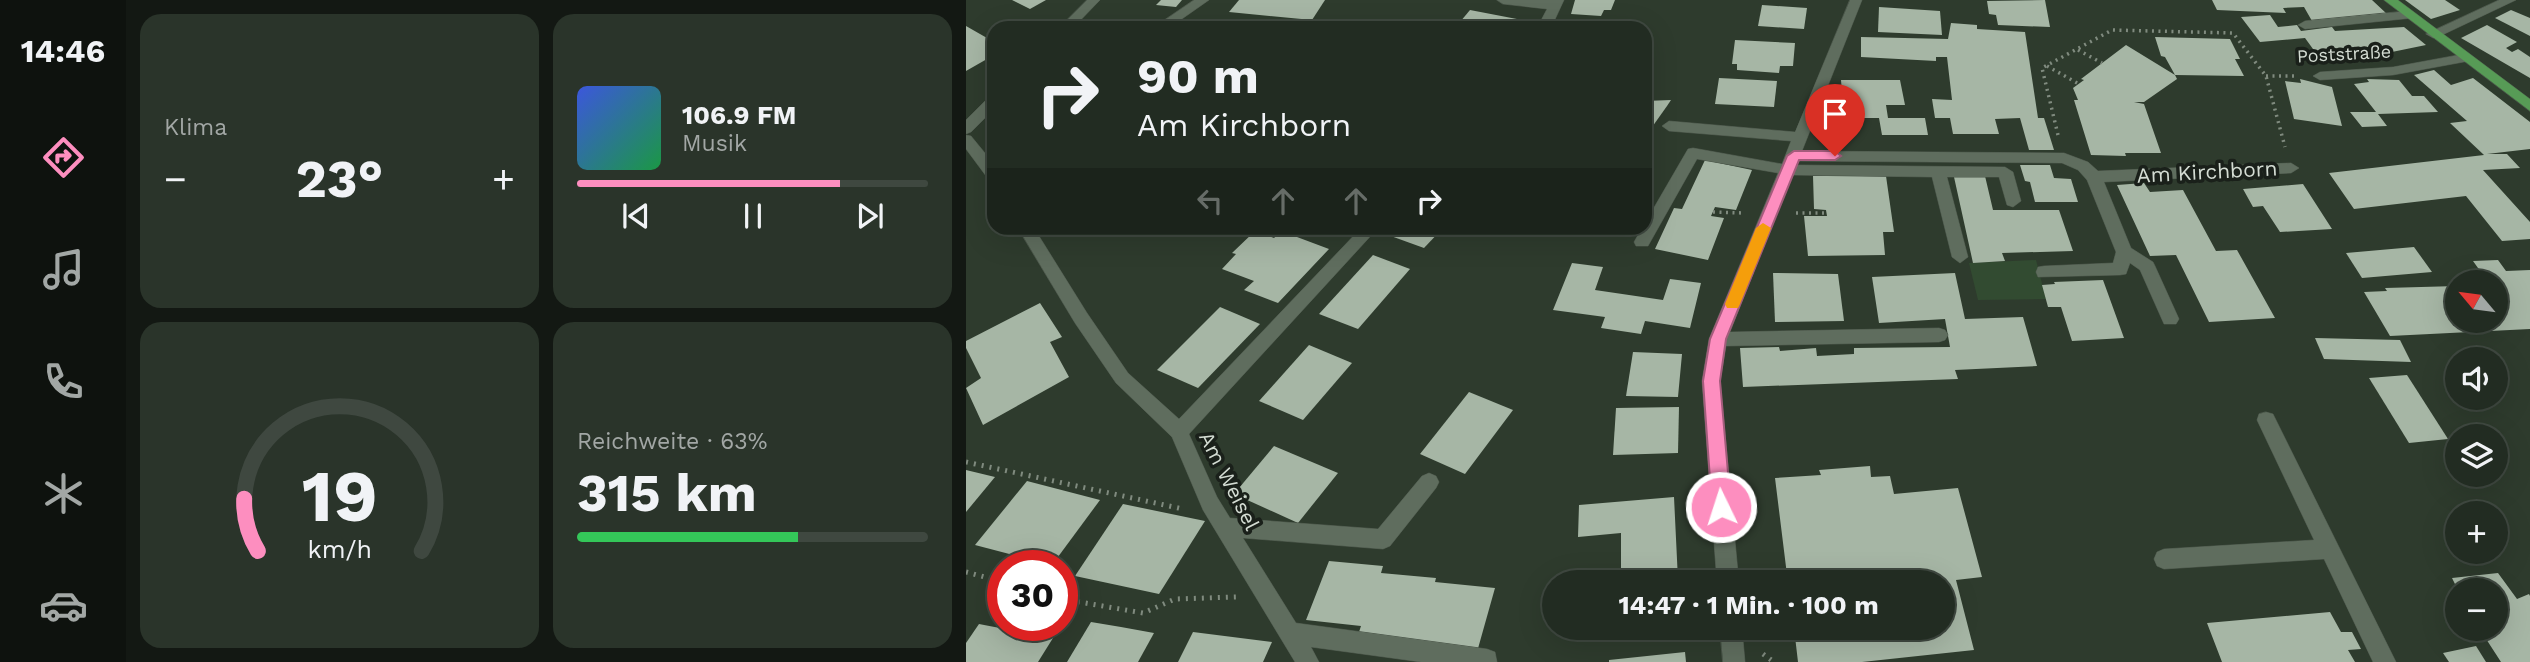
<!DOCTYPE html>
<html lang="de">
<meta charset="utf-8">
<style>
:root{--surface:#222c22;--page:#2a342a;--text:#f1f3f6;--muted:#a2a7a5;--line:#3f4840;--accent:#fd8ebf}
body{margin:0;font-family:"Work Sans",sans-serif;background:var(--page);color:var(--text);height:100vh;display:flex;flex-direction:column;font-size:26px;white-space:nowrap}
*{box-sizing:border-box;margin:0}
p{font-size:23px;color:var(--muted)}
.icon{flex:none;width:38px;height:38px;fill:none;stroke:currentColor;stroke-width:2;stroke-linecap:round;stroke-linejoin:round}
.map{position:relative;flex:1;overflow:hidden}
.side{display:flex;flex-direction:column;gap:14px;padding:14px;background:#131813;width:840px}
.side>*{flex:none}
.guide{position:absolute;left:21px;top:21px;width:665px;height:214px;border-radius:21px;box-shadow:0 7px 28px #0002,0 0 0 2px var(--line);background:#222c22;color:var(--text);overflow:hidden}
.needle{width:46px;rotate:299deg}
.buttons{position:absolute;left:1479px;top:270px;display:grid;gap:14px}
.buttons a{display:grid;place-items:center;width:63px;height:63px;border-radius:50%;background:var(--surface);box-shadow:0 7px 28px #0002,0 0 0 2px var(--line);font-size:35px}
.speed{position:absolute;left:21px;top:550px;display:flex;gap:14px;font-size:35px;font-weight:700;text-align:center}
.speed>*{display:grid;place-content:center;width:91px;height:91px;border-radius:50%;background:var(--surface);box-shadow:0 7px 28px #0002,0 0 0 2px var(--line);line-height:1}
.speed .limit{border:10px solid #d22;background:#fff;color:#111}
.pin{position:absolute;display:grid;place-items:center;width:60px;height:60px;color:#fff;margin:-72px -30px;border-radius:50% 50% 50% 0;rotate:-45deg;box-shadow:0 0 7px #0007}
.pin .icon{rotate:45deg}
.me{position:absolute;width:77px;margin:-38px;rotate:356deg;stroke-linejoin:round;filter:drop-shadow(0 0 5px #0008)}
.turn{display:flex;align-items:center;gap:24px;height:147px;padding:0 35px;font-size:32px}
.turn .icon{width:91px;height:91px;stroke-width:2.5}
.turn b{display:block;font-size:49px;line-height:60px}
.lanes{display:flex;align-items:center;height:66px;padding:0 35px;background:#0003;justify-content:center;gap:35px;direction:ltr}
.lanes .off{opacity:.35}
.big{font-size:52px;font-weight:700;line-height:1.1}
.side .card{flex:1;display:flex;flex-direction:column;justify-content:center;gap:10px;min-width:0;padding:0 24px;border-radius:21px;background:var(--page)}
.side .dial{align-items:center;gap:0}
.dial svg{height:182px;overflow:visible;fill:none;stroke:var(--line);stroke-width:7;stroke-linecap:round;text-anchor:middle}
.dial text{fill:var(--text);stroke:none}
.song{display:flex;align-items:center;gap:21px}
.cover{width:84px;height:84px;border-radius:10px;background:linear-gradient(135deg,hsl(230 70% 55%),hsl(140 70% 35%))}
.played{height:7px;border-radius:4px;background:linear-gradient(90deg,var(--accent) 75%,var(--line) 75%)}
.keys{display:flex;justify-content:space-around;direction:ltr}
.heat{display:flex;justify-content:space-between;align-items:center;font-size:38px;direction:ltr}
.charge{height:10px;border-radius:5px;background:linear-gradient(90deg,#34c759 63%,var(--line) 0)}
.side .tiles{flex:1;display:grid;gap:14px;grid-template-columns:repeat(2,1fr)}
.trip{position:absolute;left:576px;top:570px;width:413px;height:70px;border-radius:35px;background:var(--surface);box-shadow:0 7px 28px #0002,0 0 0 2px var(--line);font-weight:700;line-height:70px;text-align:center}
main{display:flex;flex:1;min-height:0}
.dock{display:flex;flex-direction:column;width:126px;justify-content:space-around;align-items:center;background:#0e120e;color:var(--muted)}
.dock .icon{width:49px;height:49px}
.dock .active{color:var(--accent)}
.dock b{font-size:32px;color:var(--text)}
.map>svg:first-child{display:block}
.green{fill:#324b31}
.building{fill:#a6b6a5}
.lines{fill:none;stroke-linecap:round;stroke-linejoin:round}
.minor-casing{stroke:#4b564a;stroke-width:1}
.major-casing{stroke:#4b564a;stroke-width:1}
.path-far1{stroke:#808b7f;stroke-width:3.5;stroke-dasharray:2 4.5;stroke-linecap:butt}
.path{stroke:#808b7f;stroke-width:5;stroke-dasharray:2 6;stroke-linecap:butt}
.minor{fill:#5f6d5e;fill-rule:evenodd}
.major{fill:#579b56;fill-rule:evenodd}
.route{fill:#fd8ebf;stroke:#a45c7c;stroke-width:2}
.slow{fill:#f59e0b}
.labels{text-anchor:middle;stroke-width:7;stroke-linejoin:round;paint-order:stroke}
.far-street-label{font-size:18px;fill:#d4dcd3;stroke:#1a201a}
.street-label{font-size:21px;fill:#d4dcd3;stroke:#1a201a}
</style>
<main>
<nav class="dock">
<b>14:46</b>
<svg class="icon active" aria-label="directions" viewBox="0 0 24 24"><path d="M12 3l9 9-9 9-9-9zM9 14v-3h6M13 9l2 2-2 2"/></svg>
<svg class="icon" aria-label="music" viewBox="0 0 24 24"><path d="M9 18V5l10-2v13"/><circle cx="6" cy="18" r="3"/><circle cx="16" cy="16" r="3"/></svg>
<svg class="icon" aria-label="phone" viewBox="0 0 24 24"><path d="M5 4h4l2 5-3 2q2 4 5 5l2-3 5 2v4C11 20 4 13 5 4z"/></svg>
<svg class="icon" aria-label="climate" viewBox="0 0 24 24"><path d="M12 3v18M4 7l16 10M4 17L20 7"/></svg>
<svg class="icon" aria-label="car" viewBox="0 0 24 24"><path d="M5 17H2v-5l4-1 3-4h7l3 4 3 1v5h-3M9 17h6M6 11h13"/><circle cx="7" cy="17" r="2"/><circle cx="17" cy="17" r="2"/></svg>
</nav>
<section class="side">
<div class="tiles">
<div class="card"><p>Klima</p>
<div class="heat"><a>−</a><b class="big">23°</b><a>+</a></div>
</div>
<div class="card">
<div class="song"><i class="cover"></i><div><b>106.9 FM</b><p>Musik</p></div></div>
<div class="played"></div>
<div class="keys"><svg class="icon" aria-label="previous" viewBox="0 0 24 24"><path d="M18 5L8 12l10 7zM5 5v14"/></svg><svg class="icon" aria-label="pause" viewBox="0 0 24 24"><path d="M8 5v14M16 5v14"/></svg><svg class="icon" aria-label="next" viewBox="0 0 24 24"><path d="M6 5l10 7-10 7zM19 5v14"/></svg></div>
</div>
<div class="card dial"><svg viewBox="0 0 100 80">
<path d="M14 69A42 42 0 1 1 86 69"/>
<path d="M14 69A42 42 0 0 1 8 46" stroke="#fd8ebf"/>
<text x="50" y="56" font-size="32" font-weight="700">19</text>
<text x="50" y="72" font-size="11">km/h</text>
</svg></div>
<div class="card"><p>Reichweite · 63%</p><b class="big">315 km</b><div class="charge"></div></div>
</div>
</section>
<div class="map">
<svg width="1564" height="662" viewBox="0 0 1564 662">
<rect width="100%" height="100%" fill="#2e3b2d"/>
<polygon class="green" points="1070,260 1080,299 1012,300 1003,263"/>
<g class="building">
<polygon points="46,0 80,0 64,9"/>
<polygon points="195,0 216,0 210,7 190,5"/>
<polygon points="273,0 359,0 346,20 263,12"/>
<polygon points="609,0 649,0 645,10 638,10 635,16 605,14"/>
<polygon points="1079,0 1084,27 1032,25 1030,15 1023,14 1021,1"/>
<polygon points="1246,0 1406,0 1421,14 1346,21 1338,7 1317,8 1320,13 1251,10"/>
<polygon points="1439,0 1479,0 1494,10 1465,19"/>
<polygon points="796,5 841,8 838,29 792,26"/>
<polygon points="913,7 974,11 976,35 912,32"/>
<polygon points="504,10 566,22 562,28 489,28"/>
<polygon points="1545,10 1564,18 1564,36 1529,18"/>
<polygon points="1304,15 1312,27 1331,25 1335,31 1366,27 1369,31 1438,27 1460,45 1421,53 1355,60 1339,38 1294,42 1275,17"/>
<polygon points="602,23 641,24 640,28 598,28"/>
<polygon points="985,23 1011,25 1011,29 1059,32 1072,118 1078,118 1088,150 1063,150 1054,118 1029,119 1033,134 987,134 984,118 969,118 966,99 986,100 981,57 970,57 970,61 895,57 895,37 982,39"/>
<polygon points="1521,25 1551,42 1540,48 1546,52 1552,49 1564,57 1564,78 1495,38"/>
<polygon points="0,26 28,42 28,55 0,71"/>
<polygon points="1189,37 1264,39 1274,59 1269,59 1278,76 1209,75 1211,79 1178,102 1168,102 1178,104 1195,153 1159,153 1160,156 1125,155 1108,100 1112,100 1107,88 1118,80 1115,79 1160,45 1209,75 1199,57 1195,56"/>
<polygon points="769,40 829,43 827,66 814,66 813,73 771,70 771,64 766,64"/>
<polygon points="1468,70 1485,85 1507,78 1564,122 1564,149 1521,154 1541,154 1554,168 1517,170 1564,222 1564,239 1536,241 1500,196 1388,209 1363,173 1518,155 1484,123 1501,121 1448,75"/>
<polygon points="753,78 811,81 808,107 749,104"/>
<polygon points="1334,79 1366,87 1376,126 1328,119 1319,81 1335,83"/>
<polygon points="1401,79 1433,80 1446,96 1458,96 1472,112 1412,114 1421,126 1396,127 1384,112 1410,112 1388,84 1403,82"/>
<polygon points="875,80 934,80 939,105 920,105 922,118 959,118 962,135 916,135 913,118 888,118 890,126 866,126 866,118 878,118"/>
<polygon points="705,100 701,106 679,137 679,101"/>
<polygon points="739,160 786,170 770,210 749,207 745,216 758,218 742,260 689,249 708,208 716,209"/>
<polygon points="1054,165 1084,165 1088,178 1105,179 1112,202 1069,202 1064,182 1059,181"/>
<polygon points="847,176 920,176 928,232 917,232 919,255 842,256 838,216 861,216 860,210 848,209"/>
<polygon points="1019,176 1027,210 1093,210 1107,251 1036,253 1039,261 1007,263 988,177"/>
<polygon points="1178,183 1184,192 1217,190 1250,251 1271,250 1309,318 1243,322 1210,255 1184,256 1151,185"/>
<polygon points="1337,184 1366,229 1314,232 1297,206 1287,207 1277,189"/>
<polygon points="159,228 195,228 189,234"/>
<polygon points="430,228 477,228 458,248 422,235"/>
<polygon points="289,231 308,238 315,231 363,249 312,303 278,290 288,281 256,269 270,254 266,253"/>
<polygon points="1448,247 1466,272 1396,278 1380,253"/>
<polygon points="407,255 444,269 392,329 353,314"/>
<polygon points="1532,260 1540,271 1564,270 1564,329 1424,336 1398,292 1421,291 1419,288 1491,286 1491,320 1530,320 1530,282 1522,282 1507,261"/>
<polygon points="606,263 637,267 629,290 697,300 704,279 735,283 724,328 679,321 675,334 635,328 639,317 587,310"/>
<polygon points="807,273 872,274 878,321 809,322"/>
<polygon points="989,273 999,319 1057,317 1071,366 989,370 992,379 777,387 774,348 813,347 814,351 850,348 851,356 888,354 888,348 984,347 979,319 913,323 906,277"/>
<polygon points="1137,280 1158,338 1106,341 1095,307 1082,307 1076,285 1089,284 1088,282"/>
<polygon points="74,303 96,337 84,342 103,377 17,425 0,388 15,378 0,348 0,341"/>
<polygon points="254,307 294,324 232,388 191,370"/>
<polygon points="1349,338 1434,340 1445,362 1358,359"/>
<polygon points="343,345 386,363 337,420 293,401"/>
<polygon points="667,352 716,354 712,397 660,396"/>
<polygon points="1441,375 1482,439 1443,443 1403,378"/>
<polygon points="503,392 547,410 499,474 454,454"/>
<polygon points="713,407 712,453 647,455 650,408"/>
<polygon points="308,446 372,473 332,523 268,494"/>
<polygon points="904,466 905,477 924,476 928,494 992,488 1016,577 990,580 1008,650 896,662 832,662 828,628 976,628 976,583 822,583 809,478 855,475 853,470"/>
<polygon points="0,470 29,477 0,512"/>
<polygon points="61,481 134,500 86,565 9,545"/>
<polygon points="708,497 712,580 655,583 655,533 612,537 613,505"/>
<polygon points="157,504 239,521 193,594 109,576"/>
<polygon points="363,561 417,566 415,573 470,578 469,582 529,588 511,652 392,635 395,626 340,620"/>
<polygon points="1532,573 1551,599 1563,594 1564,596 1564,662 1535,662 1513,628 1530,628 1530,590 1492,590 1486,578"/>
<polygon points="1364,612 1375,632 1386,632 1395,649 1382,650 1389,662 1256,662 1241,623"/>
<polygon points="125,622 155,627 188,633 172,662 101,662"/>
<polygon points="13,624 87,638 72,662 0,662 0,643"/>
<polygon points="227,632 306,642 297,662 212,662"/>
<polygon points="1510,646 1520,662 1483,662 1477,653"/>
<polygon points="719,652 720,662 643,662 643,660"/>
</g>
<g class="lines">
<defs>
<g id="minor">
<polygon points="121,0 134,0 107,28 93,28"/>
<polygon points="228,0 243,0 203,28 187,28"/>
<polygon points="531,0 598,0 585,28 571,28 581,9 537,4"/>
<polygon points="884,0 896,0 836,151 1098,153 1122,162 1132,171 1325,163 1333,168 1325,173 1138,182 1165,248 1187,262 1189,266 1213,319 1210,324 1198,324 1174,270 1164,263 1160,274 1154,275 1072,277 1070,272 1072,267 1078,266 1147,263 1150,252 1121,180 1112,170 1096,163 832,161 830,165 1039,167 1047,172 1055,201 1047,207 1041,205 1033,177 981,177 1002,257 994,263 986,257 966,177 826,175 764,332 973,328 979,330 982,335 979,340 973,342 760,346 754,381 773,583 751,583 736,381 743,339 812,173 731,159 682,246 670,246 668,242 676,228 679,228 679,223 722,149 727,148 816,164 825,141 703,131 696,126 703,121 829,132"/>
<polygon points="1533,0 1550,0 1472,37 1467,38 1460,34"/>
<polygon points="1442,11 1448,15 1447,18 1339,29 1332,25 1339,21"/>
<polygon points="1498,54 1503,55 1503,61 1427,75 1354,80 1347,76 1354,72 1427,67"/>
<polygon points="28,95 28,109 5,132 0,134 0,120 23,97"/>
<polygon points="0,135 5,136 28,164 28,181 23,180 0,149"/>
<polygon points="52,228 68,228 121,313 162,373 213,419 395,228 412,228 223,434 251,497 264,518 412,529 456,476 463,473 470,476 473,482 470,488 424,546 417,549 277,538 330,623 521,649 529,652 531,662 455,662 345,647 353,662 329,662 237,510 206,437 150,383 109,323"/>
<polygon points="1300,412 1307,414 1430,662 1407,662 1358,559 1198,569 1191,566 1188,559 1191,552 1198,549 1348,540 1291,420 1293,414"/>
<polygon points="754,628 776,628 779,662 757,662"/>
</g>
<polygon id="major" points="1418,0 1432,0 1564,99 1564,111"/>
</defs>
<use href="#minor" class="minor-casing"/>
<use href="#major" class="major-casing"/>
<g class="path-far1">
<polyline points="1112,50 1136,63"/>
<polyline points="1081,66 1113,84"/>
<polyline points="1300,76 1331,76"/>
<polyline points="1092,135 1076,68 1146,30 1267,33 1300,76 1319,147"/>
<polyline points="747,212 777,213"/>
<polyline points="830,213 860,213"/>
</g>
<g class="path">
<polyline points="0,462 217,509"/>
<polyline points="0,572 37,582"/>
<polyline points="96,599 177,613 209,599 271,597"/>
<polyline points="797,654 808,662"/>
</g>
<use href="#minor" class="minor"/>
<use href="#major" class="major"/>
</g>
<polygon class="route" points="828,151 869,151 875,156 869,160 833,160 760,339 754,381 765,507 762,513 755,515 749,513 746,507 737,381 744,339 821,156"/>
<polygon class="slow" points="797,223 805,228 774,304 772,308 761,308 759,304 790,228"/>
<g class="labels">
<g class="far-street-label">
<text transform="translate(1378 54) rotate(-3)" y="6">Poststraße</text>
</g>
<g class="street-label">
<text transform="translate(1241 172) rotate(-3)" y="7">Am Kirchborn</text>
<text transform="translate(263 481) rotate(63)" y="7">Am Weisel</text>
</g>
</g>
</svg>
<div class="buttons">
<a><svg class="needle" viewBox="-14 -14 28 28"><path d="M0-13l5 13h-10z" fill="#e53935"/><path d="M0 13l5-13h-10z" fill="#a2a7a5"/></svg></a>
<a><svg class="icon" aria-label="sound" viewBox="0 0 24 24"><path d="M4 9h4l5-4v14l-5-4H4zM17 9q2 3 0 6"/></svg></a>
<a><svg class="icon" aria-label="layers" viewBox="0 0 24 24"><path d="M12 4l9 5-9 5-9-5zM3 14l9 5 9-5"/></svg></a>
<a>+</a>
<a>−</a>
</div>
<div class="speed"><div class="limit">30</div></div>
<div class="pin" style="left:869px;top:156px;background:#d93025"><svg class="icon" aria-label="arrive" viewBox="0 0 24 24"><path d="M6 21V4h12l-3 4 3 4H6"/></svg></div>
<svg class="me" style="left:755px;top:507px" viewBox="-20 -20 40 40"><circle r="17" fill="#fd8ebf" stroke="#fff" stroke-width="3"/><path d="M0-11L8 9 0 5-8 9z" fill="#fff"/></svg>
<div class="trip">14:47 · 1 Min. · 100 m</div>
<div class="guide">
<div class="turn"><svg class="icon" aria-label="right" viewBox="0 0 24 24"><path d="M7 20v-9h11M14 6l5 5-5 5"/></svg><div><b>90 m</b>Am Kirchborn</div></div>
<div class="lanes"><svg class="icon off" aria-label="left" viewBox="0 0 24 24"><path d="M17 20v-9H6M10 6l-5 5 5 5"/></svg><svg class="icon off" aria-label="ahead" viewBox="0 0 24 24"><path d="M12 20V5M6 11l6-6 6 6"/></svg><svg class="icon off" aria-label="ahead" viewBox="0 0 24 24"><path d="M12 20V5M6 11l6-6 6 6"/></svg><svg class="icon" aria-label="right" viewBox="0 0 24 24"><path d="M7 20v-9h11M14 6l5 5-5 5"/></svg></div>
</div>
</div>
</main>
